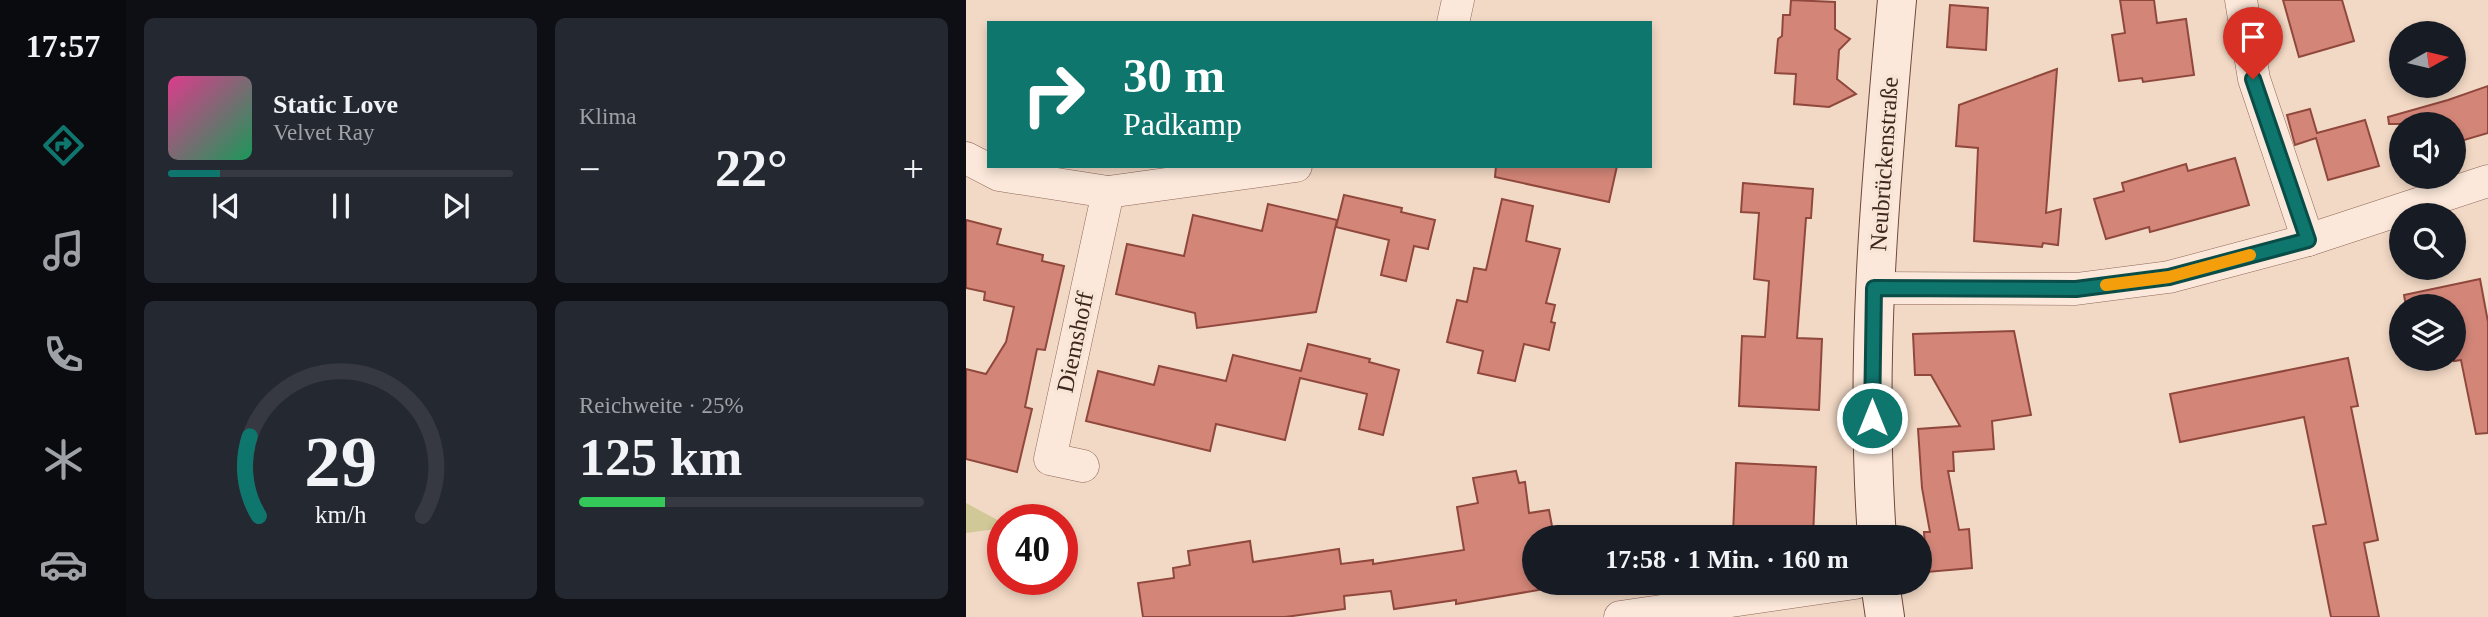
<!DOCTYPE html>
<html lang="de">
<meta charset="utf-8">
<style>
:root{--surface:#171b24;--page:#242831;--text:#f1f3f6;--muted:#9ea1a6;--line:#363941;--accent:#0f766e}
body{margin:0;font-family:"Times New Roman",serif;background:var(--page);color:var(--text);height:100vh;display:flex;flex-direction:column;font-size:26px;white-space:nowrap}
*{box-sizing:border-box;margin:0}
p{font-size:23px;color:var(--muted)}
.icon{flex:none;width:38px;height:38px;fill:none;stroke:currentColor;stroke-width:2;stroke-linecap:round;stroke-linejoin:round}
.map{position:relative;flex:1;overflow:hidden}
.drawer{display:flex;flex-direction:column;gap:18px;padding:18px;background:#0d0f14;width:840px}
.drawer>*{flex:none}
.hud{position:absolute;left:21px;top:21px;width:665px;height:147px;border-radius:0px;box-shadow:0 4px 10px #0003;background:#0f766e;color:#fff;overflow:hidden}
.needle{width:46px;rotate:82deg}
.tools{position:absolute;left:1423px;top:21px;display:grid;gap:14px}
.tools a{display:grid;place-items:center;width:77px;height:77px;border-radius:50%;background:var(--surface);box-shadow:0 4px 10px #0003;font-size:35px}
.speed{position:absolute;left:21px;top:504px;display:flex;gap:14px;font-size:35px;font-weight:700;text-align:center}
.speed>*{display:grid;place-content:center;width:91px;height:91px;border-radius:50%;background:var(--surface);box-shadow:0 4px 10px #0003;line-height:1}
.speed .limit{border:10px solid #d22;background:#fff;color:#111}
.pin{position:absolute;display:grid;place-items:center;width:60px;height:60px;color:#fff;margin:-72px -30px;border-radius:50% 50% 50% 0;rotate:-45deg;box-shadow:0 0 7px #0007}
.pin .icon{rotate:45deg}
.me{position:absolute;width:77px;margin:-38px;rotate:0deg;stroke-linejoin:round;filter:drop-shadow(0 0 5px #0008)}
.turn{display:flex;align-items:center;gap:24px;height:147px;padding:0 21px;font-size:32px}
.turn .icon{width:91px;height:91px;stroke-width:2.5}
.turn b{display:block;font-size:49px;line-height:60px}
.big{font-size:52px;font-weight:700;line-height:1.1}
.drawer .card{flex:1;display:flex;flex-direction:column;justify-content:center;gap:10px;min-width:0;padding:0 24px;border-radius:10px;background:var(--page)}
.drawer .dial{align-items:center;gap:0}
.dial svg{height:182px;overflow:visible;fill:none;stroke:var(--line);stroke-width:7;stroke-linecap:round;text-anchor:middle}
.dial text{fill:var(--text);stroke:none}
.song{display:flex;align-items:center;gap:21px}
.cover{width:84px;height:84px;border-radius:10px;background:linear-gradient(135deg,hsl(330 70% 55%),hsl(150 70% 35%))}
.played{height:7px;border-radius:4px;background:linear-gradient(90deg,var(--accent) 15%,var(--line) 15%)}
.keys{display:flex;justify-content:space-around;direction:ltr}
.heat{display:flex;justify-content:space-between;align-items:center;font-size:38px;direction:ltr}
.charge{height:10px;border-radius:5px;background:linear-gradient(90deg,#34c759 25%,var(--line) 0)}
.drawer .tiles{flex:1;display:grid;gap:18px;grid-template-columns:repeat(2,1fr)}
.trip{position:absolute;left:556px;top:525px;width:410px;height:70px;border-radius:35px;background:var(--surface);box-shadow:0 4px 10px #0003;font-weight:700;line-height:70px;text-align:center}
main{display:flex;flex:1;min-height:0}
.tabs{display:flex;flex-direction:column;width:126px;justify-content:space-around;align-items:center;background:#090b0e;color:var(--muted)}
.tabs .icon{width:49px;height:49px}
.tabs .on{color:var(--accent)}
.tabs b{font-size:32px;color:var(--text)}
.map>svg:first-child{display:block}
.green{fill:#d1c898}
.building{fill:#d38678;stroke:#90483d;stroke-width:2}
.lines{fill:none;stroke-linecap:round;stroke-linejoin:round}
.street-casing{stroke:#8f6759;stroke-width:33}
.secondary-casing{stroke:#70493c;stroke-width:40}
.street{stroke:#fbe8da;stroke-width:32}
.secondary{stroke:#fbe8da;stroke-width:38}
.route-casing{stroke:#0a4d48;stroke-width:18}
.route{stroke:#0f766e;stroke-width:12}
.slow{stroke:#f59e0b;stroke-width:12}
.labels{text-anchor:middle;stroke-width:7;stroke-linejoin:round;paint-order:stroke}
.street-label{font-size:24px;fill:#3e251e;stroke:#f8e5d6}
</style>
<main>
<nav class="tabs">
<b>17:57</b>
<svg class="icon on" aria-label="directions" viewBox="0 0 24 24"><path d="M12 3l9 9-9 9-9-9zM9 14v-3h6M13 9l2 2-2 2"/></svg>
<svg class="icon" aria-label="music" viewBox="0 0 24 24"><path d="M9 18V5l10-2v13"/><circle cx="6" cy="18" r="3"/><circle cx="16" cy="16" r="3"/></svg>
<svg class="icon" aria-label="phone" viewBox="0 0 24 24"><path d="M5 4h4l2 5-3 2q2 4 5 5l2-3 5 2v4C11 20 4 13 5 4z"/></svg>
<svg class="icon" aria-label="climate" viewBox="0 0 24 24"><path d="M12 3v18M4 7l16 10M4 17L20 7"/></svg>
<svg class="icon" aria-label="car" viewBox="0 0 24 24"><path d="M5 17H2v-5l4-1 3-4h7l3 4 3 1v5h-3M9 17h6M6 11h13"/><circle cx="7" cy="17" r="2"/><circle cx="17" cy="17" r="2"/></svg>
</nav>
<section class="drawer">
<div class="tiles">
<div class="card">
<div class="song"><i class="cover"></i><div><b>Static Love</b><p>Velvet Ray</p></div></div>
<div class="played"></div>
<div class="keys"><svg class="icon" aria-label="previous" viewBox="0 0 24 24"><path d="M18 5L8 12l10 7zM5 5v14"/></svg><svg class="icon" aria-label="pause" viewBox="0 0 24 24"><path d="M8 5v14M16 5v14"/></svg><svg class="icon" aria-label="next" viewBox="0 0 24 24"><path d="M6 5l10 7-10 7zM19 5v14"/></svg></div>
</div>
<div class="card"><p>Klima</p>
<div class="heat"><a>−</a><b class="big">22°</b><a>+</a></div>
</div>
<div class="card dial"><svg viewBox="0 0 100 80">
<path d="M14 69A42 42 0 1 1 86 69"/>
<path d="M14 69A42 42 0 0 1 10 34" stroke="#0f766e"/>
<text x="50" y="56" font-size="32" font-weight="700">29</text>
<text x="50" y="72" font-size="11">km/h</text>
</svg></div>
<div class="card"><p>Reichweite · 25%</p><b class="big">125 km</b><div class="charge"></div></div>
</div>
</section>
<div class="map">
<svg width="1522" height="617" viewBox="0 0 1522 617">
<rect width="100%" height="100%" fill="#f2d9c5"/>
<polygon class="green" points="0,503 37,523 37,528 0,533"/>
<g class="building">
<polygon points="825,0 869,2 869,29 884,39 873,50 871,79 890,94 863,107 828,104 830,74 809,73 812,39 816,36 817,15 824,15"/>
<polygon points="1154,0 1188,0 1191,23 1220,19 1228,75 1177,82 1176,78 1153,81 1146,35 1159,33"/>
<polygon points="1317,0 1376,0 1388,41 1333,57"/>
<polygon points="984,5 1022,8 1020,50 981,47"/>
<polygon points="1091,69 1080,213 1095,209 1092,245 1077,243 1076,247 1008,241 1012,148 990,146 993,105"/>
<polygon points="1522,86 1522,133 1488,143 1488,124 1423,124 1422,117 1482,100"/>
<polygon points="1344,109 1351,133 1399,120 1413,166 1362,180 1350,138 1329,145 1321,115"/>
<polygon points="1269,158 1283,205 1184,232 1183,227 1140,239 1128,199 1158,191 1156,183 1220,164 1222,171"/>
<polygon points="530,166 651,166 643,202 529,177"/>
<polygon points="777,183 847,189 845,218 840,218 831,338 856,339 853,410 773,406 776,336 799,337 803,281 788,279 793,213 775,212"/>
<polygon points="378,195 436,208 435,212 469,220 462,249 448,246 440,281 415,275 423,240 370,227"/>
<polygon points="536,199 567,206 560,241 594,249 580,303 589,305 585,322 589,323 583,350 558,344 549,381 512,373 517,351 481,342 491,300 501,302 508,268 520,270"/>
<polygon points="302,204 371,220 350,312 231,328 229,313 150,294 161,244 218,256 227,215 296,231"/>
<polygon points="0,220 35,229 31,244 77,255 76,261 98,266 79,350 71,349 59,407 66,409 51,472 0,459 0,369 20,374 40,342 48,307 18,300 19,292 0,288"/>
<polygon points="1514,279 1522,322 1522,433 1510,434 1495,360 1488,361 1488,306 1440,306 1438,295"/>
<polygon points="1048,331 1065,415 1026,421 1028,449 987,452 988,471 982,471 993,530 1003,529 1006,568 961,572 958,532 964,532 956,488 952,429 994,426 965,375 949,375 947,334"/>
<polygon points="342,344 404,359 403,362 433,370 417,435 393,429 401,394 334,378 319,440 250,424 244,451 120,421 132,371 188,385 193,366 260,381 267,355 335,371"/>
<polygon points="1382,358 1392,406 1385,407 1412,540 1398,543 1413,617 1365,617 1347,526 1360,524 1338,417 1214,442 1204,394"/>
<polygon points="770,463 850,467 847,537 767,534"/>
<polygon points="550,471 553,483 559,482 563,513 583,510 588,537 569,537 569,583 596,583 596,586 490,604 490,600 428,609 425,591 378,596 379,609 319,617 177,617 172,583 208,578 207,568 224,565 222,551 284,541 287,562 373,549 375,564 407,560 407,564 498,550 491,507 512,503 507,478"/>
</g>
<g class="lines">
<defs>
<g id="street">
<polyline points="1275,0 1288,79 1342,240"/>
<polyline points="487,23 492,0"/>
<polyline points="0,158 33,175 142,192 330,166"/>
<polyline points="908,288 1110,289 1203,277 1342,240 1522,181"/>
<polyline points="117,466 84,459 142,192"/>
<polyline points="654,617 889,583"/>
</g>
<g id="secondary">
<path d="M911 537C898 358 915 179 931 0"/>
<polyline points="914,583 919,617"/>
</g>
</defs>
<use href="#street" class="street-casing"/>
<use href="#secondary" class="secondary-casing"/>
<use href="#street" class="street"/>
<use href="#secondary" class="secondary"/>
</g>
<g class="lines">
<defs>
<polyline id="route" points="906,418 908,288 1110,289 1203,277 1342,240 1287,79"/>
</defs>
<use href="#route" class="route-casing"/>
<use href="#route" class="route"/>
<polyline class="slow" points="1140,285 1203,277 1284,255"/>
</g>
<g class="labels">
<g class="street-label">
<text transform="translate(918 164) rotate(-86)" y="8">Neubrückenstraße</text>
<text transform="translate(109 342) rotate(-78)" y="8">Diemshoff</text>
</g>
</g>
</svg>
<div class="tools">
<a><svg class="needle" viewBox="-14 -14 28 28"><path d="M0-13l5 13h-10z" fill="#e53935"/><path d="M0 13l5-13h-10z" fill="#9ea1a6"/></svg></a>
<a><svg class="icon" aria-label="sound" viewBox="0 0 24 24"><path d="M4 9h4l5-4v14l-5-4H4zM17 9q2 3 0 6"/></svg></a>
<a><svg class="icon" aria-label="search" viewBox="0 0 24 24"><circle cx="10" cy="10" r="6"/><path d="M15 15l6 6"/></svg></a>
<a><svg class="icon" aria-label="layers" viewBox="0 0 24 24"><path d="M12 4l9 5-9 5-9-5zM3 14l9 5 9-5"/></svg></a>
</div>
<div class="speed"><div class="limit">40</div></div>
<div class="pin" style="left:1287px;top:79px;background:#d93025"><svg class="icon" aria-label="arrive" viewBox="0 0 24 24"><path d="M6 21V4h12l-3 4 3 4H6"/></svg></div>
<svg class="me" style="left:906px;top:418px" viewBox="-20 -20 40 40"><circle r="17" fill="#0f766e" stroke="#fff" stroke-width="3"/><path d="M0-11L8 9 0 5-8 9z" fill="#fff"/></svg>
<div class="trip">17:58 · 1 Min. · 160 m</div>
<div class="hud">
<div class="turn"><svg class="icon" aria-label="right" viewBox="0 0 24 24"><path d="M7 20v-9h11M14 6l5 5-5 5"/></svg><div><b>30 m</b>Padkamp</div></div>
</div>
</div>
</main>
